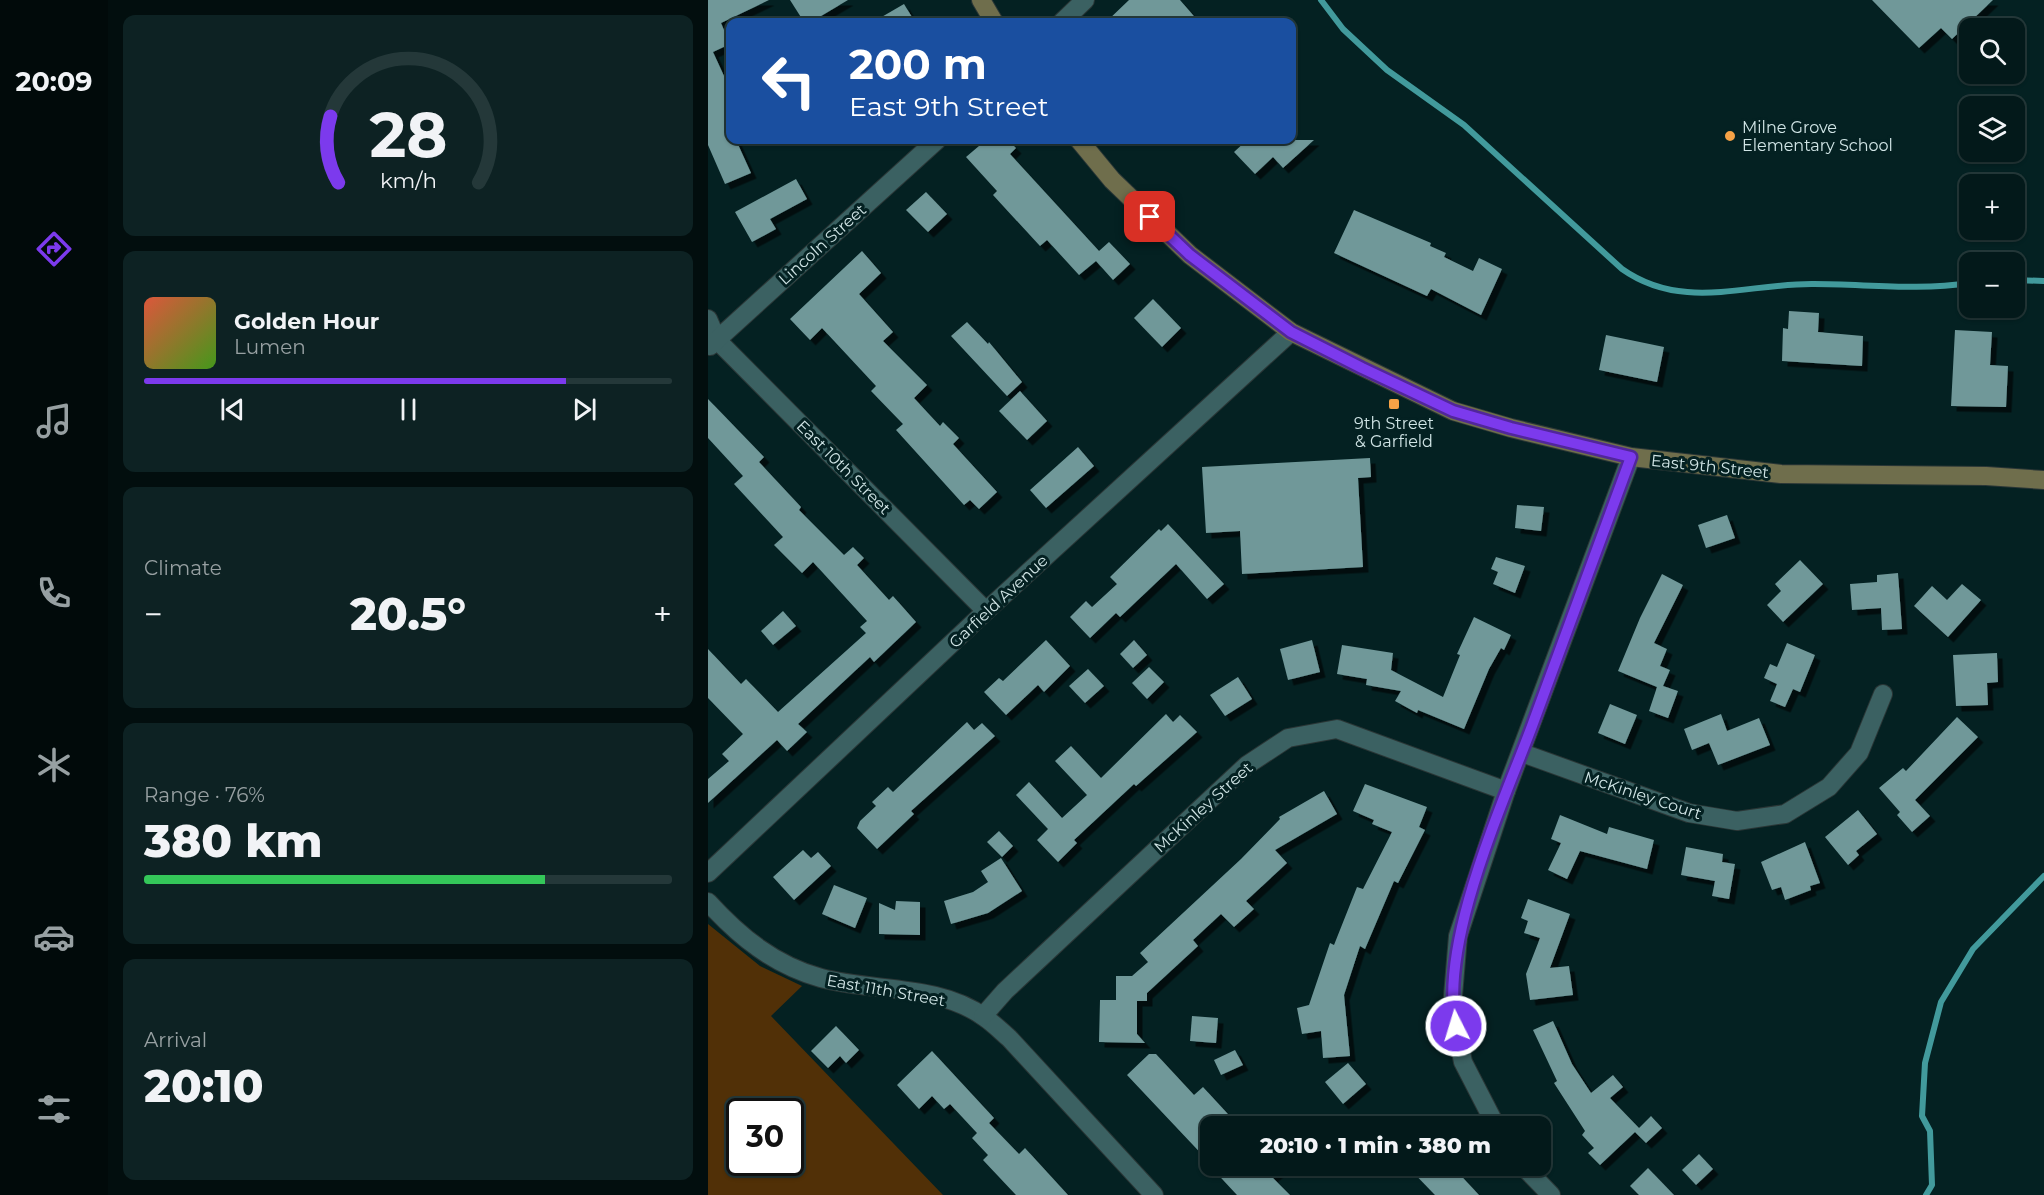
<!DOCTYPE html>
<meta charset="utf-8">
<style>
:root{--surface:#03191a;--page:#0d2223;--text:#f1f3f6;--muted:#97a0a2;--line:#243839;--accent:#7c3aed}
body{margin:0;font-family:Montserrat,sans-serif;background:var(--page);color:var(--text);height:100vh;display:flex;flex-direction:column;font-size:22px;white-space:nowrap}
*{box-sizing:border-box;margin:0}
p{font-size:20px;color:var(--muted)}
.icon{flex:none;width:33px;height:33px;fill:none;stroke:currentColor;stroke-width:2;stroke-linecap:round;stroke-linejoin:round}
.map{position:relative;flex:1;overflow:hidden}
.drawer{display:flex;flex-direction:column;gap:15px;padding:15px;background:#020e0e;width:600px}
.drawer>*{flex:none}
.hud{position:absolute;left:18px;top:18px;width:570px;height:126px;border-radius:12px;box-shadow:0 2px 4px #0004,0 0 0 2px var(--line);background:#1a4fa0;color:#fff;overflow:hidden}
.tools{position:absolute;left:1251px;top:18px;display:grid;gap:12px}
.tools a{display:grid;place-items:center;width:66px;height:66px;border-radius:12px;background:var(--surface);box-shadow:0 2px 4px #0004,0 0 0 2px var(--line);font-size:30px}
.speed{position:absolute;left:18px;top:1098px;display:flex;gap:12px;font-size:30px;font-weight:700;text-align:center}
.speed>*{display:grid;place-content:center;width:78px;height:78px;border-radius:50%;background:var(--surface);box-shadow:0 2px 4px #0004,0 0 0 2px var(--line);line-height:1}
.speed .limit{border:3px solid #111;border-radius:9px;background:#fff;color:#111}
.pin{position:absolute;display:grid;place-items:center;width:51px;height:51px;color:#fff;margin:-26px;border-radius:12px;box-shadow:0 3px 9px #0006}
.me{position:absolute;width:66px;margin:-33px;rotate:355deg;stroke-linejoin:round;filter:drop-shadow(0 0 4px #0008)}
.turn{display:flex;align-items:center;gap:21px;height:126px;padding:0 24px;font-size:27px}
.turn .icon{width:78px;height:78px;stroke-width:2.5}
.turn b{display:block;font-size:42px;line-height:51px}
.big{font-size:45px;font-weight:800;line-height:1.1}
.drawer .widget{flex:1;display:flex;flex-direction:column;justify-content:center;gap:9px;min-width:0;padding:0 21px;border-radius:12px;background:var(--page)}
.drawer .dial{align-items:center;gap:0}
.dial svg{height:156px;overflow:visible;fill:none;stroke:var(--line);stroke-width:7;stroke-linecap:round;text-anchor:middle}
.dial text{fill:var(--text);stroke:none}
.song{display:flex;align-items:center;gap:18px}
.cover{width:72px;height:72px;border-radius:9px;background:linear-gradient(135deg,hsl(10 70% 55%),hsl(100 70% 35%))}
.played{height:6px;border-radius:3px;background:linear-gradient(90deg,var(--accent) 80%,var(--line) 80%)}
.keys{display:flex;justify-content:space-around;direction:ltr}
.heat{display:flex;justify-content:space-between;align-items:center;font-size:33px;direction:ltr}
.charge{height:9px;border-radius:4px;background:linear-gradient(90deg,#34c759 76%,var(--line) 0)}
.trip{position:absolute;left:492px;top:1116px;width:351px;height:60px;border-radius:12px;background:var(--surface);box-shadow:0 2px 4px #0004,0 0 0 2px var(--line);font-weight:800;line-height:60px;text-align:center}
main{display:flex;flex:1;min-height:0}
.menu{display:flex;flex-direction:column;width:108px;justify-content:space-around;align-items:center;background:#010a0a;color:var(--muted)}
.menu .icon{width:42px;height:42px}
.menu .active{color:var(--accent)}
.menu b{font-size:27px;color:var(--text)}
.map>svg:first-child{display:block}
.green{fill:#513007;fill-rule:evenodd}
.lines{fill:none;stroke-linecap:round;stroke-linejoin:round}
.stream{stroke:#429a9c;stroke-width:6}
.building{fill:#709899;filter:url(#shadow)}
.street-casing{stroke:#2a3636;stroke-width:20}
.secondary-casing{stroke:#2a3636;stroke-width:20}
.street{stroke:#3b6162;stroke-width:18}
.secondary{stroke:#6f6e4c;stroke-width:18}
.route-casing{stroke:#51269a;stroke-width:15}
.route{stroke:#7c3aed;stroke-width:10}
.poi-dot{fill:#f6a246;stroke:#042122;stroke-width:2}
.labels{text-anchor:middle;stroke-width:6;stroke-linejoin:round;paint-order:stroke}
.poi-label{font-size:16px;fill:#d1e5e6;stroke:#042122;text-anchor:start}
.street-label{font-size:16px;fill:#d1e5e6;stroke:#042122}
</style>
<main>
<nav class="menu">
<b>20:09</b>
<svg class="icon active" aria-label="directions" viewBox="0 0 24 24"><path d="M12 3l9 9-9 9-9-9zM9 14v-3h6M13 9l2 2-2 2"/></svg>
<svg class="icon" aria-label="music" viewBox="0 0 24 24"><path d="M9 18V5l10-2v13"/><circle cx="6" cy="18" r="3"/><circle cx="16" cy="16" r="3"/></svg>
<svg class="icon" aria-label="phone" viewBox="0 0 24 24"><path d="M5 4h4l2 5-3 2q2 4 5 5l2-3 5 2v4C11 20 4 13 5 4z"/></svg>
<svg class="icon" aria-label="climate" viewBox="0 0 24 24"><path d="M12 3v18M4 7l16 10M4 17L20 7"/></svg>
<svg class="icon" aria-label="car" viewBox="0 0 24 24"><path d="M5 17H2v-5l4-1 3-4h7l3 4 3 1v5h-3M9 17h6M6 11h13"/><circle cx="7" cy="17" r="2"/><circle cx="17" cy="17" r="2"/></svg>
<svg class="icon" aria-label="filters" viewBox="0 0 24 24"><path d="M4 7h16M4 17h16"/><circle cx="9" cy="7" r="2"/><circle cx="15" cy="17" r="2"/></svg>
</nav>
<section class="drawer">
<div class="widget dial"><svg viewBox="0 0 100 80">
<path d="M14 69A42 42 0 1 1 86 69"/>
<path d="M14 69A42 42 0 0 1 10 35" stroke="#7c3aed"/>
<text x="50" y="56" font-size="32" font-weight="700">28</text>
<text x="50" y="72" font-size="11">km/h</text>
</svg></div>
<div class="widget">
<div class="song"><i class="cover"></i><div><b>Golden Hour</b><p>Lumen</p></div></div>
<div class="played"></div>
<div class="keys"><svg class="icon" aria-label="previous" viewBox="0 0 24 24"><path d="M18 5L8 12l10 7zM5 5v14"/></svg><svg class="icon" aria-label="pause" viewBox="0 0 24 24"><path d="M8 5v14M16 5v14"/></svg><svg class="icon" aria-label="next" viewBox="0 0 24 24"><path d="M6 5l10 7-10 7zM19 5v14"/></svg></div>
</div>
<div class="widget"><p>Climate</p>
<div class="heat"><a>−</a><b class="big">20.5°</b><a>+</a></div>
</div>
<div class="widget"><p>Range · 76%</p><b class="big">380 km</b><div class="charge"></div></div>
<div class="widget"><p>Arrival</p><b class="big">20:10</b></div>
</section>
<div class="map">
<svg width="1336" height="1195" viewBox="0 0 1336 1195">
<defs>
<filter id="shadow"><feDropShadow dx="5.5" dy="5.5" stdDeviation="0" flood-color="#0009"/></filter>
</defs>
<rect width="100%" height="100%" fill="#042122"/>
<path class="green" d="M0 924 52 966 94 986 63 1016 235 1195H0ZM32 1112H82V1162H32Z"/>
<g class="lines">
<g class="stream">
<path d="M613 0 635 29 679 70 756 125 914 269C975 312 1039 283 1106 284 1158 284 1209 291 1262 283"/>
<polyline points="1306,280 1336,281"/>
<polyline points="1218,1195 1224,1185 1222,1131 1214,1116 1217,1063 1233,1002 1265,949 1336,876"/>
</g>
</g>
<g class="building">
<polygon points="0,0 61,0 13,23 22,44 5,52 22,89 22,140 28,140 43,173 17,184 0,145"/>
<polygon points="82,0 140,0 103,22 96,22"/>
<polygon points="421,0 472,0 491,22 458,22 453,17 447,22 398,22"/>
<polygon points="1164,0 1285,0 1244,39 1233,28 1211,48"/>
<polygon points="196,4 207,22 165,22"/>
<polygon points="278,140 300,140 308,148 302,154 391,251 401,242 422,264 405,280 388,261 371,275 339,240 332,246 285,195 289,191 258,157"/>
<polygon points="539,140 606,140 575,168 565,157 547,174 526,152"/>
<polygon points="88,179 99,199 62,219 68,229 44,242 27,212"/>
<polygon points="218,192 239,214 220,232 198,210"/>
<polygon points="646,210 723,243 722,246 738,253 736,257 765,271 771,258 794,269 773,315 723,289 719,296 626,253"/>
<polygon points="154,251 173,273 151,294 185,332 175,341 219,385 206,398 232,426 235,422 251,438 245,444 289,492 271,509 262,500 256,505 188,430 195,424 163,391 168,386 114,328 102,340 82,319"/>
<polygon points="445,299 473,328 454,347 426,318"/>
<polygon points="1081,311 1111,313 1110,332 1155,336 1154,366 1074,361 1075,328 1080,329"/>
<polygon points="259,322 280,344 281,342 314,382 299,396 243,336"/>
<polygon points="1247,330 1284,332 1282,365 1300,366 1298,407 1243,406"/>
<polygon points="898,335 956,347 949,382 891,370"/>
<polygon points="312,391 339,421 319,440 291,411"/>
<polygon points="0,399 56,457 51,462 93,507 91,510 136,555 145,547 156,558 149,565 181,600 185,596 208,622 166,662 162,657 90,724 99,732 79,751 69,740 0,803 0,779 21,761 14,754 35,734 0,698 0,649 33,684 38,679 70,712 158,633 152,627 159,621 105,562 94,573 66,545 75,537 26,484 35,476 0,438"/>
<polygon points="370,447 386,466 338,508 322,490"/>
<polygon points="662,458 663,477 650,478 655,567 534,574 532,531 498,533 494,467"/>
<polygon points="809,505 836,507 833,531 807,528"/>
<polygon points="1019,515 1027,538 998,548 990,525"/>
<polygon points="460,524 516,584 499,599 468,564 412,617 408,613 382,638 362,617 378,601 384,607 409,584 402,577 451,529 453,531"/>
<polygon points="788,557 817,566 807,593 785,584 790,572 783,569"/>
<polygon points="1092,560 1115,584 1075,622 1059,605 1073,591 1067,584"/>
<polygon points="1190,573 1194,629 1174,630 1173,608 1144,610 1142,584 1169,582 1169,575"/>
<polygon points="954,574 975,585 946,643 959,649 952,666 962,670 955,686 970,691 960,718 941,711 949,687 910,671 932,618"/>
<polygon points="1254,584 1273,600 1240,637 1206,606 1224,586 1239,600"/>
<polygon points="75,611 88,626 65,645 53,631"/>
<polygon points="766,617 803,635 796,650 793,648 781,669 756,729 710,710 709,713 687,701 693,691 658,685 659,679 629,674 634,645 685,653 683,670 735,697 752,655 749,654"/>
<polygon points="338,640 362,666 336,692 330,685 298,715 276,692 291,678 295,681"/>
<polygon points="426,640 439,655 425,668 412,654"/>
<polygon points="604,640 612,672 580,680 572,649"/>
<polygon points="1079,643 1107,655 1092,692 1085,689 1077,707 1062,701 1069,684 1056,678 1062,664 1069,667"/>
<polygon points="1289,653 1290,682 1279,683 1280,705 1248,706 1245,655"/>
<polygon points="441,667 456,682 439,699 424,683"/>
<polygon points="380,669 396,686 377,703 361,686"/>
<polygon points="530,677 544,699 517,716 502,695"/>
<polygon points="902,704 929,715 917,744 890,733"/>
<polygon points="458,714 465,722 472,715 489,732 428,786 426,784 366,840 369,843 350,862 329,840 340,829 308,795 321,782 354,818 379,795 347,761 363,746 393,778"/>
<polygon points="1013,714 1019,731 1051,718 1062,745 1010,765 1001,743 984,750 976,729"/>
<polygon points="1249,717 1270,737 1207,800 1222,816 1204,832 1189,815 1192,812 1171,788 1195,768 1198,771"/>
<polygon points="259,722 266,730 274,723 287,736 203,811 206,814 169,849 149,828 152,821 168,806 164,802 180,787 185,792"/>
<polygon points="657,784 719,807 711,827 717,830 690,883 686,881 657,949 652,946 636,995 642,1056 615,1058 613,1031 594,1034 589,1008 601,1005 622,943 626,945 649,887 655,889 684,832 664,824 666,820 645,811"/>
<polygon points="616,791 629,814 567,850 579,863 538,901 546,909 526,927 513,914 485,940 490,946 439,993 439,1001 429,1001 429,1034 437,1043 391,1042 392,1000 408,1000 408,976 424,976 440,962 432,953 533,859 572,819 571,817"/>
<polygon points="1150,810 1169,834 1148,851 1151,855 1140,865 1117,837"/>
<polygon points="852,815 899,834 901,827 946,840 939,869 872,851 859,879 840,870 853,843 843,839"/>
<polygon points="291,831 305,846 294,857 279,842"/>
<polygon points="1097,842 1112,883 1102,886 1103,890 1077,900 1073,887 1064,890 1053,862"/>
<polygon points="978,847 1015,854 1014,862 1027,864 1021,899 1004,896 1007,881 973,875"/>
<polygon points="95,850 103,858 110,852 123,866 86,900 65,877"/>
<polygon points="293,858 314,891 280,913 243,924 236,901 265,892 280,882 273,871"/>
<polygon points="126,885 159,898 147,928 114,914"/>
<polygon points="820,899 862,914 842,968 861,966 865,995 822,1000 818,974 832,938 816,933 820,921 813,918"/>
<polygon points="188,901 212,902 212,935 171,934 171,903 187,910"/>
<polygon points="484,1016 510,1018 508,1043 482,1041"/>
<polygon points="845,1021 864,1064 883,1093 905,1075 915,1087 902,1098 931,1128 943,1116 954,1128 938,1143 927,1132 892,1165 880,1153 886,1148 874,1135 877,1131 846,1083 849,1081 825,1030"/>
<polygon points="128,1026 151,1050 138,1063 132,1056 120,1068 103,1051"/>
<polygon points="527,1050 535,1065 513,1075 506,1060"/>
<polygon points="224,1051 286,1118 281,1123 311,1154 317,1148 360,1195 308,1195 275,1160 280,1155 264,1138 269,1133 242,1104 236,1109 224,1096 211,1109 189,1085"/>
<polygon points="441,1054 448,1054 486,1095 495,1087 531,1126 502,1126 502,1163 419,1075"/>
<polygon points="640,1063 658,1084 635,1104 617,1082"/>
<polygon points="991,1154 1005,1169 988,1185 974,1170"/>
<polygon points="502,1166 577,1166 564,1177 582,1195 529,1195"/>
<polygon points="699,1166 744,1166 771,1195 727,1195"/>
<polygon points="940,1168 966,1195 931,1195 922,1186"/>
</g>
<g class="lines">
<defs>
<g id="street">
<polyline points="354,22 377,0"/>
<polyline points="0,319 9,340 278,611"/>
<polyline points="2,346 229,140"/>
<polyline points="814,753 981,813 1029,821 1077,814 1121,787 1151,753 1175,694"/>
<polyline points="0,873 278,611 583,332"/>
<path d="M0 902C32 937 66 965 113 978 165 992 231 984 276 1017 285 1023 293 1031 301 1038L446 1195"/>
<polyline points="275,1016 297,991 539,765 580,738 629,729 798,791"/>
<polyline points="788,1126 755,1062 744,1008 750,936 798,791 923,457"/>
<polyline points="815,1166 843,1195"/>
</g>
<g id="secondary">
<polyline points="273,0 286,22"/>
<polyline points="371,140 404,180 482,255 583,332 745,411 803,428 923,457 1073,474 1278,476 1336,480"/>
</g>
</defs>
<use href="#street" class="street-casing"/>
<use href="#secondary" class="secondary-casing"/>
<use href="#street" class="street"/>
<use href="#secondary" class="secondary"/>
</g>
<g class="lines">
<defs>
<path id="route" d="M442 217 482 255 583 332 654 368 745 411 803 428 923 457C890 546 857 636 824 726 794 806 731 943 748 1026"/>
</defs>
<use href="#route" class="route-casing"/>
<use href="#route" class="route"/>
</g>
<g class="poi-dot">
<circle cx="1022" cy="136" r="6"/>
<rect x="680" y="398" width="12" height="12" rx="3"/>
</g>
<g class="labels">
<g class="poi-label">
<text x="1034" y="133">Milne Grove<tspan x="1034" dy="18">Elementary School</tspan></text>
<text x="686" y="429" text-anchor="middle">9th Street<tspan x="686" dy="18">&amp; Garfield</tspan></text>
</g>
<g class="street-label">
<text transform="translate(114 244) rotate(-42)" y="6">Lincoln Street</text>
<text transform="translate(1002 466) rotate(6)" y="6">East 9th Street</text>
<text transform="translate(136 467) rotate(45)" y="6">East 10th Street</text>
<text transform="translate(290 601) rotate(-43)" y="6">Garfield Avenue</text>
<text transform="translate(935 795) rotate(18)" y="6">McKinley Court</text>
<text transform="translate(495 807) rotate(-42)" y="6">McKinley Street</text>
<text transform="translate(178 990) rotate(10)" y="6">East 11th Street</text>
</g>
</g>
</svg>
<div class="tools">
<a><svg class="icon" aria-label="search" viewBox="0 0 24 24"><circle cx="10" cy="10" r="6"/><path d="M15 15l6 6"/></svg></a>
<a><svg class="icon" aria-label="layers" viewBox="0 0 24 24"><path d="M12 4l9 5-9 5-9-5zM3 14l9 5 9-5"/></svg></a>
<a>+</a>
<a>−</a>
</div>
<div class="speed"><div class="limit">30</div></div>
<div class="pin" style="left:442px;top:217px;background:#d93025"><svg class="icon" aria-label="arrive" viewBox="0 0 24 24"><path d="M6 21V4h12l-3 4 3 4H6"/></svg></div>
<svg class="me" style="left:748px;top:1026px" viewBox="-20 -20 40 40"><circle r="17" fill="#7c3aed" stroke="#fff" stroke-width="3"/><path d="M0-11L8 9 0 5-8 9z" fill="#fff"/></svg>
<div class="trip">20:10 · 1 min · 380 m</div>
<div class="hud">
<div class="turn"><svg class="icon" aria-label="left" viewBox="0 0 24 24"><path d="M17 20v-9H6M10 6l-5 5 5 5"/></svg><div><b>200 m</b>East 9th Street</div></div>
</div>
</div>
</main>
